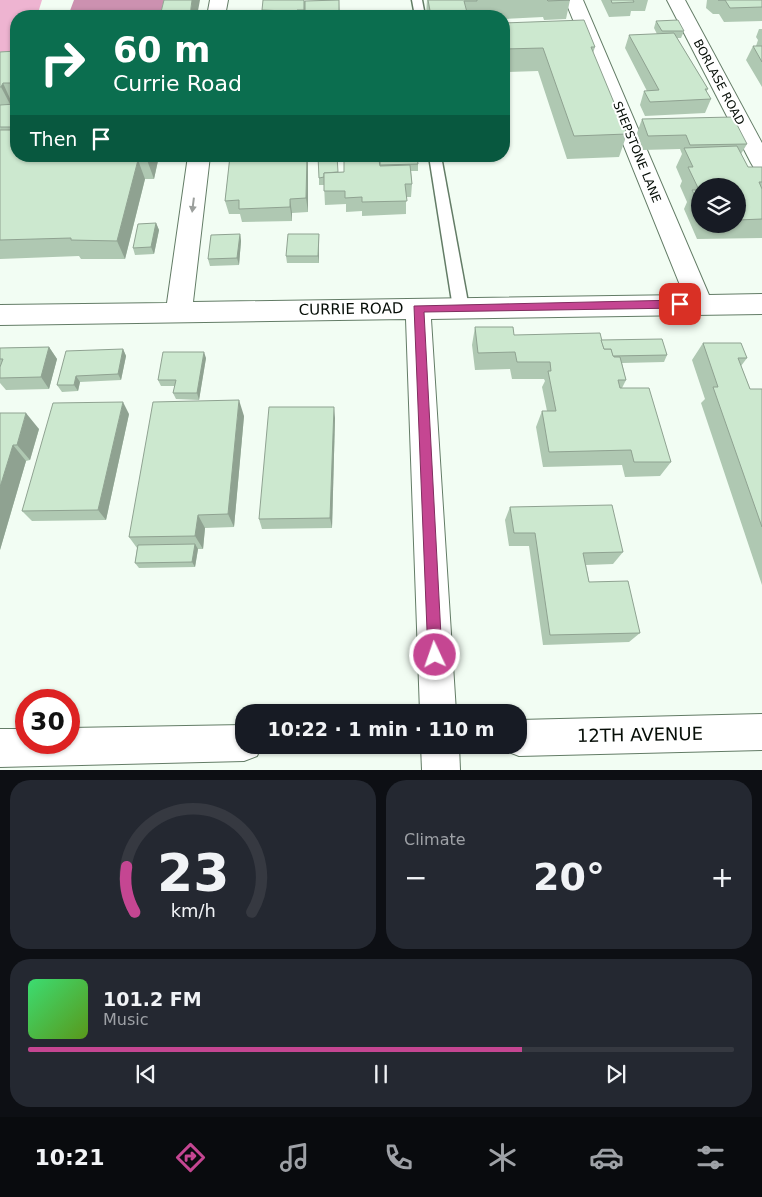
<!DOCTYPE html>
<meta charset="utf-8">
<style>
:root{--surface:#171b24;--page:#242831;--text:#f1f3f6;--muted:#9ea1a6;--line:#363941;--accent:#c54692}
body{margin:0;font-family:"DejaVu Sans",sans-serif;background:var(--page);color:var(--text);height:100vh;display:flex;flex-direction:column;font-size:19px;white-space:nowrap}
*{box-sizing:border-box;margin:0}
p{font-size:16px;color:var(--muted)}
.icon{flex:none;width:28px;height:28px;fill:none;stroke:currentColor;stroke-width:2;stroke-linecap:round;stroke-linejoin:round}
.map{position:relative;height:770px;overflow:hidden}
.side{display:flex;flex-direction:column;gap:10px;padding:10px;background:#0d0f14;flex:1}
.side>*{flex:none}
.hud{position:absolute;left:10px;top:10px;width:500px;height:152px;border-radius:20px;box-shadow:0 1px 4px #0004;background:#0b6e4f;color:#fff;overflow:hidden}
.buttons{position:absolute;left:691px;top:178px;display:grid;gap:10px}
.buttons a{display:grid;place-items:center;width:55px;height:55px;border-radius:50%;background:var(--surface);box-shadow:0 1px 4px #0004;font-size:25px}
.speed{position:absolute;left:15px;top:689px;display:flex;gap:10px;font-size:25px;font-weight:700;text-align:center}
.speed>*{display:grid;place-content:center;width:65px;height:65px;border-radius:50%;background:var(--surface);box-shadow:0 1px 4px #0004;line-height:1}
.speed .limit{border:8px solid #d22;background:#fff;color:#111}
.pin{position:absolute;display:grid;place-items:center;width:42px;height:42px;color:#fff;margin:-21px;border-radius:10px;box-shadow:0 2px 8px #0006}
.me{position:absolute;width:55px;margin:-28px;rotate:357deg;stroke-linejoin:round;filter:drop-shadow(0 0 4px #0008)}
.turn{display:flex;align-items:center;gap:18px;height:105px;padding:0 20px;font-size:22px}
.turn .icon{width:65px;height:65px;stroke-width:2.5}
.turn b{display:block;font-size:35px;line-height:42px}
.then{display:flex;align-items:center;height:48px;padding:0 20px;background:#0003;gap:10px;font-size:19px}
.big{font-size:38px;font-weight:700;line-height:1.1}
.side .card{flex:1;display:flex;flex-direction:column;justify-content:center;gap:8px;min-width:0;padding:0 18px;border-radius:20px;background:var(--page)}
.side .dial{align-items:center;gap:0}
.dial svg{height:130px;overflow:visible;fill:none;stroke:var(--line);stroke-width:7;stroke-linecap:round;text-anchor:middle}
.dial text{fill:var(--text);stroke:none}
.song{display:flex;align-items:center;gap:15px}
.cover{width:60px;height:60px;border-radius:8px;background:linear-gradient(135deg,hsl(140 70% 55%),hsl(90 70% 35%))}
.played{height:5px;border-radius:2px;background:linear-gradient(90deg,var(--accent) 70%,var(--line) 70%)}
.keys{display:flex;justify-content:space-around;direction:ltr}
.heat{display:flex;justify-content:space-between;align-items:center;font-size:28px;direction:ltr}
.side .tiles{flex:1;display:grid;gap:10px;grid-template-columns:1fr 1fr}
.card:last-child{grid-column:span 2}
.trip{position:absolute;left:235px;top:704px;width:292px;height:50px;border-radius:20px;background:var(--surface);box-shadow:0 1px 4px #0004;font-weight:700;line-height:50px;text-align:center}
.dock{display:flex;height:80px;justify-content:space-around;align-items:center;background:#090b0e;color:var(--muted)}
.dock .icon{width:35px;height:35px}
.dock .active{color:var(--accent)}
.dock b{font-size:22px;color:var(--text)}
.map>svg:first-child{display:block}
.green{fill:#eeb4d1}
.water{fill:#cc91b0}
.lines{fill:none;stroke-linecap:round;stroke-linejoin:round}
.service-casing{stroke:#637c66;stroke-width:3}
.minor-casing{stroke:#637c66;stroke-width:2}
.service{fill:#fff;fill-rule:evenodd}
.minor{fill:#fff;fill-rule:evenodd}
.wall{fill:#afc8b2;fill-rule:evenodd}
.shaded-wall{fill:#8fa291}
.building{fill:#cce8cf;stroke:#8fa291}
.oneway{fill:#9b9f9c}
.route{fill:#c54692;stroke:#802e5f}
.labels{text-anchor:middle;stroke-width:4;stroke-linejoin:round;paint-order:stroke}
.far-street-label{font-size:12px;fill:#060e07;stroke:#fff}
.street-label{font-size:15px;fill:#060e07;stroke:#fff}
.near-street-label{font-size:18px;fill:#060e07;stroke:#fff}
</style>
<div class="map">
<svg width="762" height="770" viewBox="0 0 762 770">
<rect width="100%" height="100%" fill="#f2fdf3"/>
<polygon class="green" points="0,0 42,0 37,16 16,16 16,61 0,62"/>
<polygon class="water" points="74,0 164,0 160,16 68,16"/>
<g class="lines">
<defs>
<g id="service">
<polygon points="412,0 422,0 425,16 415,16"/>
<polygon points="429,156 441,156 469,308 466,312 456,312 453,308"/>
</g>
<g id="minor">
<polygon points="210,0 228,0 225,16 207,16"/>
<polygon points="565,0 583,0 709,295 762,294 762,314 431,319 456,712 420,712 406,319 0,325 0,305 167,303 188,156 210,156 193,302 684,295"/>
<polygon points="667,0 685,0 762,143 762,170 754,168 751,163"/>
<polygon points="762,714 762,750 519,756 506,751 503,745 519,745 519,720"/>
<polygon points="244,725 244,745 262,745 257,756 244,761 0,767 0,729 26,729 26,742 69,742 69,728"/>
<polygon points="421,745 459,745 460,770 422,770"/>
</g>
</defs>
<use href="#service" class="service-casing"/>
<use href="#minor" class="minor-casing"/>
<use href="#service" class="service"/>
<use href="#minor" class="minor"/>
</g>
<g class="wall">
<polygon points="339,0 340,16 263,16 262,10 305,1"/>
<polygon points="427,0 570,0 566,19 544,20 543,17 504,19 504,16 426,16"/>
<polygon points="601,0 648,0 645,11 631,11 630,16 609,17"/>
<polygon points="707,0 762,0 762,21 724,22 719,14 713,14 706,8"/>
<polygon points="656,21 684,31 681,38 677,38 708,89 706,92 711,99 705,113 645,116 640,105 644,91 647,91 625,48 629,35 657,34 654,28"/>
<polygon points="504,23 595,47 593,53 627,134 619,157 567,159 538,71 504,72"/>
<polygon points="759,29 762,29 762,87 746,60 753,46 756,46 758,40 756,37"/>
<polygon points="16,51 16,102 12,103 12,104 16,104 16,156 159,156 154,179 145,179 125,259 81,259 79,256 0,259 0,52"/>
<path d="M642 119 747 144 741 154 748 167H762V238L697 239 684 209 687 202 680 186 682 181 676 167 682 154 680 149 643 150 637 133ZM700 186H738V224H700Z"/>
<polygon points="230,156 307,156 308,166 308,212 292,213 292,221 242,222 240,214 229,214 225,201"/>
<polygon points="349,156 417,156 418,164 418,171 411,171 412,184 411,197 406,197 406,214 362,216 362,211 346,212 346,204 325,205 324,185 319,185 319,178 338,172 344,172 348,161"/>
<polygon points="156,223 159,230 154,254 135,255 133,248"/>
<polygon points="240,234 241,241 239,265 210,266 208,259"/>
<polygon points="319,234 319,263 287,263 286,256"/>
<polygon points="475,327 514,335 601,340 667,355 664,362 622,363 626,380 622,388 671,462 660,476 625,477 622,465 543,467 536,427 542,411 547,411 542,387 545,381 544,379 512,379 510,369 475,370 472,345"/>
<polygon points="703,343 747,358 741,366 750,389 762,389 762,585 701,403 705,399 692,360"/>
<polygon points="49,347 57,359 49,389 6,390 0,383 0,348"/>
<polygon points="123,349 126,356 121,380 80,382 78,391 62,392 57,385"/>
<polygon points="206,358 199,400 176,399 173,393 175,386 161,386 158,380"/>
<polygon points="0,413 39,429 30,460 26,461 0,550"/>
<polygon points="129,414 106,520 32,521 22,511"/>
<polygon points="244,416 234,527 205,528 203,549 198,549 195,567 139,568 135,563 137,548 129,537"/>
<polygon points="335,418 332,528 262,529 259,519"/>
<polygon points="510,507 623,552 613,564 586,565 589,582 640,633 629,642 543,645 529,546 509,546 505,520"/>
</g>
<g class="shaded-wall">
<polygon points="192,0 200,0 197,16 190,16"/>
<polygon points="3,83 12,103 11,106 1,87"/>
<polygon points="148,156 159,156 154,179 147,160"/>
<polygon points="307,156 308,166 308,212 306,198"/>
<polygon points="138,160 145,179 125,259 117,241"/>
<polygon points="290,199 292,213 292,221 290,207"/>
<polygon points="156,223 159,230 154,254 151,247"/>
<polygon points="240,234 241,241 239,265 237,258"/>
<polygon points="319,234 319,263 318,256"/>
<polygon points="49,347 57,359 49,389 41,377"/>
<polygon points="123,349 126,356 121,380 118,374"/>
<polygon points="204,352 206,358 199,400 197,393"/>
<polygon points="76,376 80,382 78,391 74,385"/>
<polygon points="239,400 244,416 234,527 228,514"/>
<polygon points="123,402 129,414 106,520 98,510"/>
<polygon points="334,407 335,418 332,528 330,518"/>
<polygon points="26,413 39,429 30,460 17,445"/>
<polygon points="13,445 26,461 0,550 0,487"/>
<polygon points="198,515 205,528 203,549 195,536"/>
<polygon points="195,544 198,549 195,567 192,562"/>
</g>
<g class="building">
<polygon points="164,0 192,0 190,16 160,16"/>
<polygon points="263,0 304,0 304,10 297,10 297,14 286,14 286,11 262,10"/>
<polygon points="339,0 339,14 305,15 305,1"/>
<polygon points="428,0 477,0 477,1 464,1 468,16 431,16"/>
<polygon points="547,0 570,0 548,1"/>
<polygon points="611,0 633,0 634,2 612,3"/>
<polygon points="718,0 762,0 762,7 730,8 725,0"/>
<polygon points="584,20 595,47 591,47 627,134 574,136 543,48 504,49 504,23"/>
<polygon points="678,20 684,31 662,31 656,21"/>
<polygon points="674,33 708,89 705,89 711,99 650,102 644,91 659,90 629,35"/>
<polygon points="753,46 762,46 762,62"/>
<polygon points="16,51 16,83 3,83 1,87 0,87 0,52"/>
<polygon points="16,104 16,156 148,156 147,160 138,160 117,241 71,240 71,238 0,240 0,130 15,130 16,127 0,127 0,105"/>
<polygon points="733,117 747,144 690,145 686,135 648,136 642,119"/>
<polygon points="737,146 748,167 762,167 762,182 759,182 762,189 762,219 738,220 738,186 700,186 700,206 692,190 699,190 688,167 693,167 684,148"/>
<polygon points="230,156 307,156 306,198 290,199 290,207 239,209 239,200 225,201"/>
<polygon points="318,156 337,156 338,172 324,173 324,177 319,178"/>
<polygon points="349,156 375,156 376,160 379,160 380,166 410,165 412,184 405,184 407,201 362,202 362,197 345,198 345,191 324,191 324,173 344,172 344,161 348,161"/>
<polygon points="375,156 417,156 418,164 380,165 380,159 376,158"/>
<polygon points="156,223 151,247 133,248 138,224"/>
<polygon points="240,234 237,258 208,259 211,235"/>
<polygon points="288,234 319,234 318,256 286,256"/>
<polygon points="475,327 513,327 514,335 600,333 604,349 611,349 614,357 620,357 626,380 618,380 620,388 649,388 671,462 634,462 631,450 549,452 542,411 556,411 548,371 551,371 550,362 517,362 515,352 478,353"/>
<polygon points="662,339 667,355 613,356 611,349 604,349 601,340"/>
<polygon points="703,343 741,343 747,358 738,358 750,389 762,389 762,527 713,387 718,387"/>
<polygon points="49,347 41,377 0,378 0,367 3,359 0,359 0,348"/>
<polygon points="123,349 118,374 76,376 74,385 57,385 66,351"/>
<polygon points="163,352 204,352 197,393 173,393 176,380 158,380"/>
<polygon points="239,400 228,514 198,515 195,536 129,537 153,402"/>
<polygon points="123,402 98,510 22,511 53,403"/>
<polygon points="269,407 334,407 330,518 259,519"/>
<polygon points="0,413 26,413 17,445 13,445 0,487"/>
<polygon points="612,505 623,552 583,553 589,582 628,581 640,633 550,635 535,533 514,533 510,507"/>
<polygon points="195,544 192,562 135,563 138,545"/>
</g>
<defs><path id="oneway-solid" d="M-6-.8H1V-3.2L6.5 0L1 3.2V.8H-6Z" transform="scale(1.25)"/></defs>
<use class="oneway" href="#oneway-solid" transform="translate(193 205) rotate(97)"/>
<polygon class="route" points="680,300 685,304 680,308 424,312 442,655 440,660 435,662 430,660 428,655 414,306"/>
<g class="labels">
<g class="far-street-label">
<text transform="translate(719 82) rotate(62)" y="4">BORLASE ROAD</text>
<text transform="translate(637 152) rotate(68)" y="4">SHEPSTONE LANE</text>
</g>
<g class="street-label">
<text transform="translate(351 309) rotate(-1)" y="5">CURRIE ROAD</text>
</g>
<g class="near-street-label">
<text transform="translate(640 735) rotate(-1)" y="6">12TH AVENUE</text>
</g>
</g>
</svg>
<div class="buttons">
<a><svg class="icon" aria-label="layers" viewBox="0 0 24 24"><path d="M12 4l9 5-9 5-9-5zM3 14l9 5 9-5"/></svg></a>
</div>
<div class="speed"><div class="limit">30</div></div>
<div class="pin" style="left:680px;top:304px;background:#d93025"><svg class="icon" aria-label="arrive" viewBox="0 0 24 24"><path d="M6 21V4h12l-3 4 3 4H6"/></svg></div>
<svg class="me" style="left:435px;top:655px" viewBox="-20 -20 40 40"><circle r="17" fill="#c54692" stroke="#fff" stroke-width="3"/><path d="M0-11L8 9 0 5-8 9z" fill="#fff"/></svg>
<div class="trip">10:22 · 1 min · 110 m</div>
<div class="hud">
<div class="turn"><svg class="icon" aria-label="right" viewBox="0 0 24 24"><path d="M7 20v-9h11M14 6l5 5-5 5"/></svg><div><b>60 m</b>Currie Road</div></div>
<div class="then">Then<svg class="icon" aria-label="arrive" viewBox="0 0 24 24"><path d="M6 21V4h12l-3 4 3 4H6"/></svg></div>
</div>
</div>
<section class="side">
<div class="tiles">
<div class="card dial"><svg viewBox="0 0 100 80">
<path d="M14 69A42 42 0 1 1 86 69"/>
<path d="M14 69A42 42 0 0 1 9 41" stroke="#c54692"/>
<text x="50" y="56" font-size="32" font-weight="700">23</text>
<text x="50" y="72" font-size="11">km/h</text>
</svg></div>
<div class="card"><p>Climate</p>
<div class="heat"><a>−</a><b class="big">20°</b><a>+</a></div>
</div>
<div class="card">
<div class="song"><i class="cover"></i><div><b>101.2 FM</b><p>Music</p></div></div>
<div class="played"></div>
<div class="keys"><svg class="icon" aria-label="previous" viewBox="0 0 24 24"><path d="M18 5L8 12l10 7zM5 5v14"/></svg><svg class="icon" aria-label="pause" viewBox="0 0 24 24"><path d="M8 5v14M16 5v14"/></svg><svg class="icon" aria-label="next" viewBox="0 0 24 24"><path d="M6 5l10 7-10 7zM19 5v14"/></svg></div>
</div>
</div>
</section>
<nav class="dock">
<b>10:21</b>
<svg class="icon active" aria-label="directions" viewBox="0 0 24 24"><path d="M12 3l9 9-9 9-9-9zM9 14v-3h6M13 9l2 2-2 2"/></svg>
<svg class="icon" aria-label="music" viewBox="0 0 24 24"><path d="M9 18V5l10-2v13"/><circle cx="6" cy="18" r="3"/><circle cx="16" cy="16" r="3"/></svg>
<svg class="icon" aria-label="phone" viewBox="0 0 24 24"><path d="M5 4h4l2 5-3 2q2 4 5 5l2-3 5 2v4C11 20 4 13 5 4z"/></svg>
<svg class="icon" aria-label="climate" viewBox="0 0 24 24"><path d="M12 3v18M4 7l16 10M4 17L20 7"/></svg>
<svg class="icon" aria-label="car" viewBox="0 0 24 24"><path d="M5 17H2v-5l4-1 3-4h7l3 4 3 1v5h-3M9 17h6M6 11h13"/><circle cx="7" cy="17" r="2"/><circle cx="17" cy="17" r="2"/></svg>
<svg class="icon" aria-label="filters" viewBox="0 0 24 24"><path d="M4 7h16M4 17h16"/><circle cx="9" cy="7" r="2"/><circle cx="15" cy="17" r="2"/></svg>
</nav>
